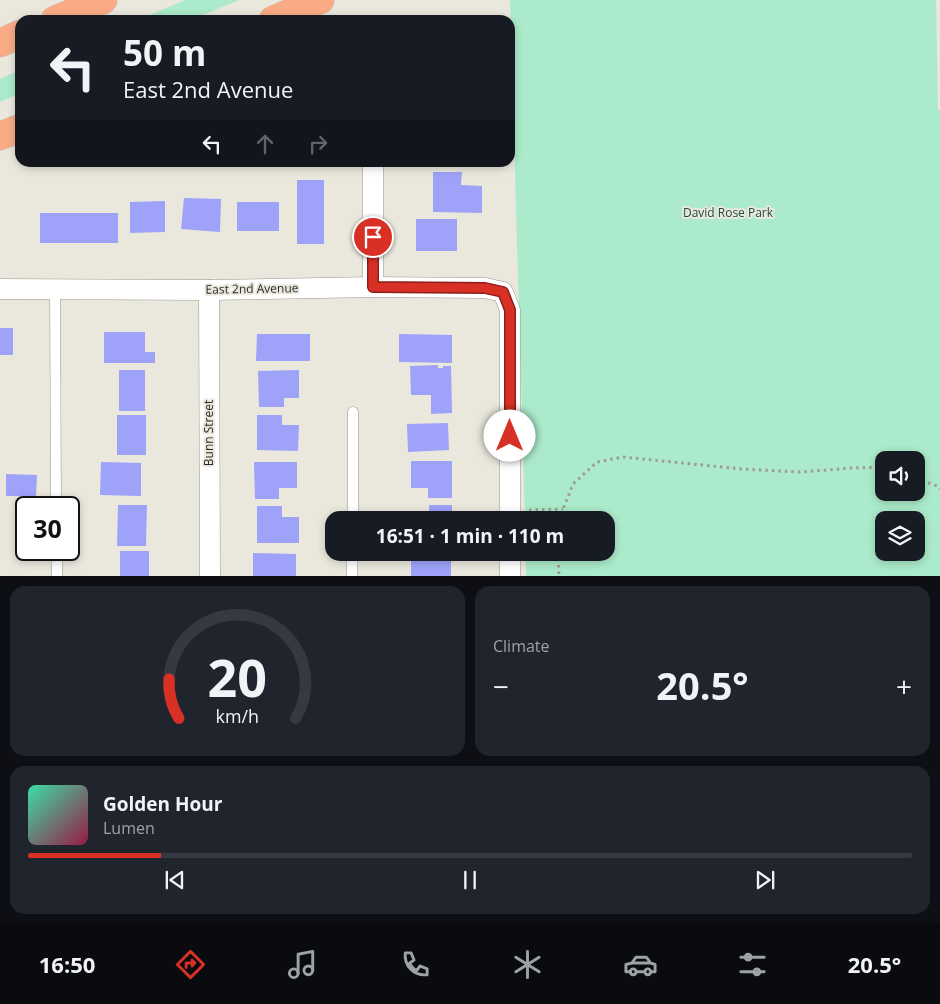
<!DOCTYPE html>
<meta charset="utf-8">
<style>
:root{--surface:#171b24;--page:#20242c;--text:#f1f3f6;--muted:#9ea1a6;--line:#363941;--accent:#d93025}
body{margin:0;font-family:"Open Sans",sans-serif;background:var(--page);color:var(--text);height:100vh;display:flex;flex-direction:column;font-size:19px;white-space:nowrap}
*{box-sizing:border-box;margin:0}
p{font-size:16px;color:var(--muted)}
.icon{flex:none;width:28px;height:28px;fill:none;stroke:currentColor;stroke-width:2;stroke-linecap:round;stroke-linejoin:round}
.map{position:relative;height:576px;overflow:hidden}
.sheet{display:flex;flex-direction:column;gap:10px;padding:10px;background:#0d0f14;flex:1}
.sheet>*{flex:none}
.top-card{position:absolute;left:15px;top:15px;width:500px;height:152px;border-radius:15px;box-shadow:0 2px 8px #0003;background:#171b24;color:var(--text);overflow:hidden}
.controls{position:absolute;left:875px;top:451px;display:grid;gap:10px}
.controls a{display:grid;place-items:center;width:50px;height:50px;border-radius:10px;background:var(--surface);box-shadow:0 2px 8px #0003;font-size:25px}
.speed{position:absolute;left:15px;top:496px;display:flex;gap:10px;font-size:25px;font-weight:700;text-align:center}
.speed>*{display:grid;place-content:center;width:65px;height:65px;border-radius:50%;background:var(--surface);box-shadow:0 2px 8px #0003;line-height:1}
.speed .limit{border:2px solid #111;border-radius:8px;background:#fff;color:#111}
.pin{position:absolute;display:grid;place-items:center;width:42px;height:42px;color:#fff;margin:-21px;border:2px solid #fff;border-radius:50%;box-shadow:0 1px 5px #0007}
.me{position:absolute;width:55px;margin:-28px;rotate:0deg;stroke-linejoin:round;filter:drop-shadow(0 0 4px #0008)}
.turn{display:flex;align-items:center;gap:18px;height:105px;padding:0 25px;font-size:22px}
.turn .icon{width:65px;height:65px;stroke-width:2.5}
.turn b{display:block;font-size:35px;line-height:42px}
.lanes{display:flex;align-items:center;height:48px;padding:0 25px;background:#0003;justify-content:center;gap:25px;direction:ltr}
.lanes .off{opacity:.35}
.big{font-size:38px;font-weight:700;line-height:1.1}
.sheet .widget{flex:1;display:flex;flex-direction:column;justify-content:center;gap:8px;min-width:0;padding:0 18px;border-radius:15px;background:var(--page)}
.sheet .dial{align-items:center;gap:0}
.dial svg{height:130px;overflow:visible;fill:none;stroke:var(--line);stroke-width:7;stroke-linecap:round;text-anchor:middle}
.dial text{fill:var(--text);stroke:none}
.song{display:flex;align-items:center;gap:15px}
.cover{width:60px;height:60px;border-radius:8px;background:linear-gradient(135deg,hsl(160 70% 55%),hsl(340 70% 35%))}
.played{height:5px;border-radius:2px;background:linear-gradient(90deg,var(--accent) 15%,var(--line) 15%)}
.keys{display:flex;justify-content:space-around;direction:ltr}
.heat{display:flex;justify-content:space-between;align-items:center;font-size:28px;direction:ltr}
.sheet .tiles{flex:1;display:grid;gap:10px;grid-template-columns:1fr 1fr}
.widget:last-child{grid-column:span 2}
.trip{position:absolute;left:325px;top:511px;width:290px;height:50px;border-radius:15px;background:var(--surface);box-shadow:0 2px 8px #0003;font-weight:700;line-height:50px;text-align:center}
.menu{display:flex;height:80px;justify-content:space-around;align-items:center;background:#090b0e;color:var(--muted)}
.menu .icon{width:35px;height:35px}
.menu .active{color:var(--accent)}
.menu b{font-size:22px;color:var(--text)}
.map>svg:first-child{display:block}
.green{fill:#abeaca;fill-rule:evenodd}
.building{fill:#9ea2f9}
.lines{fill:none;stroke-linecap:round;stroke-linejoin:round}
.service-casing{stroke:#99978d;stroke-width:11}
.minor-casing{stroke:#99978d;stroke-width:21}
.motorway-casing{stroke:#c8c7c6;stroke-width:29}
.path{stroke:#9e9c94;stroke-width:3;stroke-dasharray:2.5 4;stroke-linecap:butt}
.service{stroke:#fff;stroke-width:10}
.minor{stroke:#fff;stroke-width:20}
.motorway{stroke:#faab86;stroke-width:28}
.route-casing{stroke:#8d1f18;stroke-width:12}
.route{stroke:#d93025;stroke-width:9}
.labels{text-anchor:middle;stroke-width:4;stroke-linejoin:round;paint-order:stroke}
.park-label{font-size:12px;fill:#1e4d38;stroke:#eae8dd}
.street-label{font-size:12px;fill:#2a2925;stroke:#eae8dd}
</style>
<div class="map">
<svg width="940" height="577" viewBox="0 0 940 577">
<rect width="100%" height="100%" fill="#eae8dd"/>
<g class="green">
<polygon points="185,0 239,0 191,20 138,20"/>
<path d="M510 0H936L938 110H940V576H526V553L606 552V520H525ZM884 460H916V492H884ZM884 520H916V552H884Z"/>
<polygon points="20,70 20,93 0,102 0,79"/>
</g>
<g class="building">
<polygon points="433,172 462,172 461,185 482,186 482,213 433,212"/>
<rect x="297" y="180" width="27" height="64"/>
<polygon points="184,198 221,199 220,232 181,229"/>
<polygon points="165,201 165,232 130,233 130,202"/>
<rect x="237" y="202" width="42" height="29"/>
<rect x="40" y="213" width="78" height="30"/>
<rect x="416" y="219" width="41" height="32"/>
<rect x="0" y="328" width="13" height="27"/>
<polygon points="104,332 145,332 145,352 155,352 155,363 104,363"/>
<polygon points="257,334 310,334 310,361 256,361"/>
<polygon points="399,334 452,335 452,363 399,362"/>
<polygon points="438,365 438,368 443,368 443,366 451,366 452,413 431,414 431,395 411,395 410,366"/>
<rect x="119" y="370" width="26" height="41"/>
<polygon points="299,370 299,398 284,398 284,407 259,407 258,371"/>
<rect x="117" y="415" width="29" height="40"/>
<polygon points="257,415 282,415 282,425 299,425 298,451 257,450"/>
<polygon points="448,423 449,450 408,452 407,424"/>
<polygon points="411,461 452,461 452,498 428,498 428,488 411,488"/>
<polygon points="101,462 141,463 141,496 100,495"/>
<polygon points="254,462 297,462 297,488 279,488 279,499 255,499"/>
<polygon points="6,474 37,475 36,496 6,496"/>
<polygon points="118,505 147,505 146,546 117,546"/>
<polygon points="429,505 452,505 452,520 411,520 411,515 429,515"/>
<polygon points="257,506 282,506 282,517 299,517 299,543 257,543"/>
<rect x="120" y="551" width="29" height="26"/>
<rect x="411" y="552" width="40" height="25"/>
<polygon points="253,553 296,554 296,577 253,577"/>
</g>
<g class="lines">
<defs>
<g id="service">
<polyline points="55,289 56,508"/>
<polyline points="353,520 353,412"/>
<polyline points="57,550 57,577"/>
<polyline points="352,577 352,552"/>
</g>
<g id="minor">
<polyline points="373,287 373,162"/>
<polyline points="0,289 209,290 373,287 485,288 503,292 510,310 510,520"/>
<polyline points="209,290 210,577"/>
<polyline points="510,577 510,552"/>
</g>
<g id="motorway">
<polyline points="55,20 103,0"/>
<polyline points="273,20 320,0"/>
<polyline points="0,43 20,34"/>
<polyline points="0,136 20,128"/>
</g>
</defs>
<use href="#service" class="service-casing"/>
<use href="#minor" class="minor-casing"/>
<use href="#motorway" class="motorway-casing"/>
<g class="path">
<polyline points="916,478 937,486 940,489"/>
<polyline points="529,510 563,509"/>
<polyline points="560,520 560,517 573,484 597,462 623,457 742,469 800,472 852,468 884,467"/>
<polyline points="558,552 559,577"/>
</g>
<use href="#service" class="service"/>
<use href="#minor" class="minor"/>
<use href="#motorway" class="motorway"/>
</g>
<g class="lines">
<defs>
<polyline id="route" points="373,237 373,287 485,288 503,292 510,310 510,436"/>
</defs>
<use href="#route" class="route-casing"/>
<use href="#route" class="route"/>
</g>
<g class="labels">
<g class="park-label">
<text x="728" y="217">David Rose Park</text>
</g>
<g class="street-label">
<text transform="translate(252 289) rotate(-1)" y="4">East 2nd Avenue</text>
<text transform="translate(209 433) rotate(-90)" y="4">Bunn Street</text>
</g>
</g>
</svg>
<div class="controls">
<a><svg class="icon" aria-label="sound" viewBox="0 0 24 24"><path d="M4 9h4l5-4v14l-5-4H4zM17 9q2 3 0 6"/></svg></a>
<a><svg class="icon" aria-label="layers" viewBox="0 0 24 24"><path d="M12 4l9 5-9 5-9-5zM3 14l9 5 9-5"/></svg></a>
</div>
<div class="speed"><div class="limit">30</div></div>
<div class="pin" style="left:373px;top:237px;background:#d93025"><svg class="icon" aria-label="arrive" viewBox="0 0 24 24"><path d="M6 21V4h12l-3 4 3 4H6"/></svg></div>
<svg class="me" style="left:510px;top:436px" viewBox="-20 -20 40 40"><circle r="19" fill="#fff"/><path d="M0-13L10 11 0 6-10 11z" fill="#d93025"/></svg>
<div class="trip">16:51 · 1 min · 110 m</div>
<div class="top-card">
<div class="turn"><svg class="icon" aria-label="left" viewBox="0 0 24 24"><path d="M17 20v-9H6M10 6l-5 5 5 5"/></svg><div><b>50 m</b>East 2nd Avenue</div></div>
<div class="lanes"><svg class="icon" aria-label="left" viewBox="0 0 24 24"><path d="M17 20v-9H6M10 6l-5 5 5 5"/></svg><svg class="icon off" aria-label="ahead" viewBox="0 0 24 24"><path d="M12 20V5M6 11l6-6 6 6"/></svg><svg class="icon off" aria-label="right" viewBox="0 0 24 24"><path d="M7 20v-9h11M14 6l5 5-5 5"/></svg></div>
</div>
</div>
<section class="sheet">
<div class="tiles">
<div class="widget dial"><svg viewBox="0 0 100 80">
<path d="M14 69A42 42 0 1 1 86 69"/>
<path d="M14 69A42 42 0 0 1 8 45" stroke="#d93025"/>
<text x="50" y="56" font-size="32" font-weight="700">20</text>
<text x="50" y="72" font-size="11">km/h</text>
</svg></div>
<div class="widget"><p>Climate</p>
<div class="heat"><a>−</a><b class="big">20.5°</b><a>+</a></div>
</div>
<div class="widget">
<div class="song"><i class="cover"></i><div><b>Golden Hour</b><p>Lumen</p></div></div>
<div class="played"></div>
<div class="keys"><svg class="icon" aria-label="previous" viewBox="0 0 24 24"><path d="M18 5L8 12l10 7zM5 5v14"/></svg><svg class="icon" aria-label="pause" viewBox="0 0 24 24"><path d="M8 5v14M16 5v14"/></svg><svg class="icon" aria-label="next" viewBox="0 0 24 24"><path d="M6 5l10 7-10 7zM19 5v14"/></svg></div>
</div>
</div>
</section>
<nav class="menu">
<b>16:50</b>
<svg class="icon active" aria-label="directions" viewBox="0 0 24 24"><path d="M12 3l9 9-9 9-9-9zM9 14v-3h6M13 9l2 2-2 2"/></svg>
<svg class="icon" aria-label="music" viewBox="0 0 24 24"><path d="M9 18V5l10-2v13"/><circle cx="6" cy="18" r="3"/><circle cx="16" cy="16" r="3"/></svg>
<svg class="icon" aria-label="phone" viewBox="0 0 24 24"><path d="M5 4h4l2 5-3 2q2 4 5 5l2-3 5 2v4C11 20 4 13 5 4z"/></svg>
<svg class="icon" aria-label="climate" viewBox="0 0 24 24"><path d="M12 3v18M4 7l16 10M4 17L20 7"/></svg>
<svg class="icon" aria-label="car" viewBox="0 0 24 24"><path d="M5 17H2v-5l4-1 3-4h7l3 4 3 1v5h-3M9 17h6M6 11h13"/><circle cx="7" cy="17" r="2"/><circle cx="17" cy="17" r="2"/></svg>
<svg class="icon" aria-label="filters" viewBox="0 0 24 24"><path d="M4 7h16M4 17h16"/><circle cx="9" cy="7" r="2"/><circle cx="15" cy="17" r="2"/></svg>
<b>20.5°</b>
</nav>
